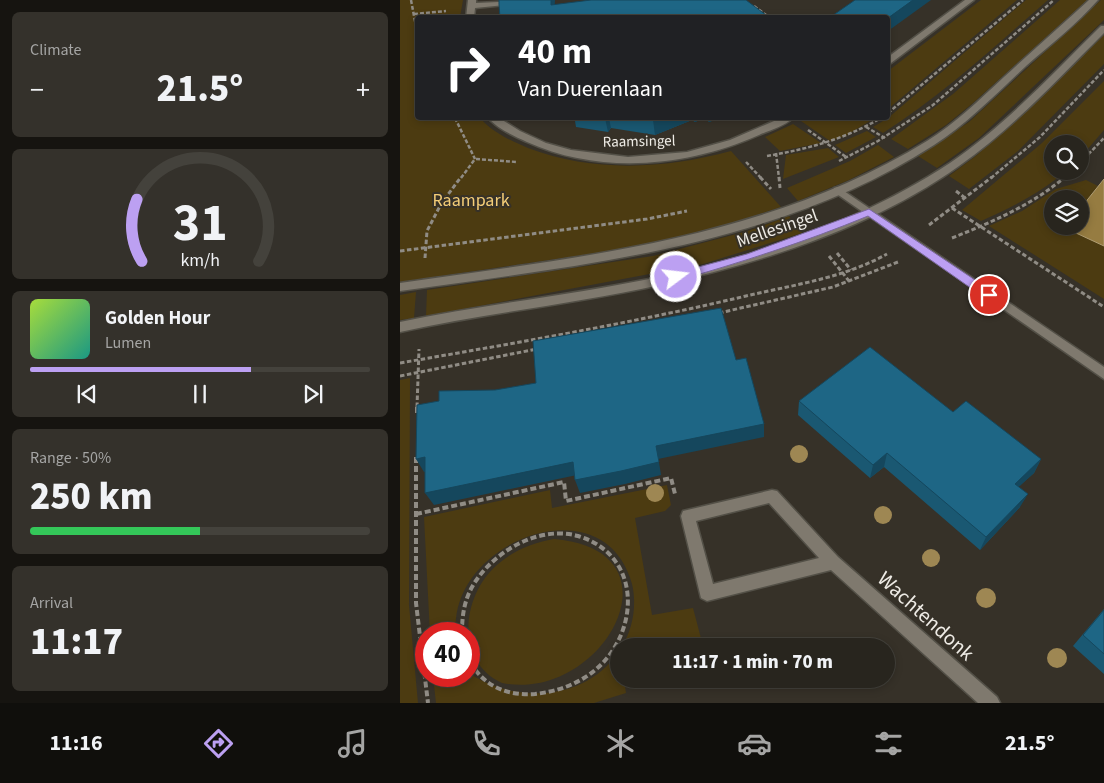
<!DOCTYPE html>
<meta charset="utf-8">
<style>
:root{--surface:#28251e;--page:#34312b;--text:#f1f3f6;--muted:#a5a5a4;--line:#44423c;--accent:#bca0f2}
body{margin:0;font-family:"Source Sans 3",sans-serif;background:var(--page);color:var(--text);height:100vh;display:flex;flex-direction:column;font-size:19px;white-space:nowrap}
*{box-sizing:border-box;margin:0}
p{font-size:16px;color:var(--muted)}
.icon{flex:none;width:28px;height:28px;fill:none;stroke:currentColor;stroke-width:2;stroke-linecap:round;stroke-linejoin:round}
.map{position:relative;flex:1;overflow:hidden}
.panel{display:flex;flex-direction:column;gap:12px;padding:12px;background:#161410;width:400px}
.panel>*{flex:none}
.hud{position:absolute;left:15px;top:15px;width:475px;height:105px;border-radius:5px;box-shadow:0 2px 8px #0003,0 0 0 1px var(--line);background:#202124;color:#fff;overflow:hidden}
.fabs{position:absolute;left:644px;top:135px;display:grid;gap:10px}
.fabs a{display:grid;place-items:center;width:45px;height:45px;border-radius:50%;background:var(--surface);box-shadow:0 2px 8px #0003,0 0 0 1px var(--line);font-size:25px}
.speed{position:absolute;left:15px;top:622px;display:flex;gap:10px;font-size:25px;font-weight:700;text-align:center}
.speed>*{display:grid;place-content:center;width:65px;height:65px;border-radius:50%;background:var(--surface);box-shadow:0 2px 8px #0003,0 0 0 1px var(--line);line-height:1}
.speed .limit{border:8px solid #d22;background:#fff;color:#111}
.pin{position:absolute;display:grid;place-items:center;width:42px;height:42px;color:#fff;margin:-21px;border:2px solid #fff;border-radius:50%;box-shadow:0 1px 5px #0007}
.me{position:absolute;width:55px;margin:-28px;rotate:75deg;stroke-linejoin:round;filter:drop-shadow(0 0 4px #0008)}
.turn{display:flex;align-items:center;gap:18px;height:105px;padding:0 20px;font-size:22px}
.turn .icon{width:65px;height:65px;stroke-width:2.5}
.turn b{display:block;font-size:35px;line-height:42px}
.big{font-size:38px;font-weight:800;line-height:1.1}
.panel .tile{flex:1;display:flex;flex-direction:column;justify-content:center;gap:8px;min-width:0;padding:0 18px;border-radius:8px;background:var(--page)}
.panel .dial{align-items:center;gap:0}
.dial svg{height:130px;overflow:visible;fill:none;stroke:var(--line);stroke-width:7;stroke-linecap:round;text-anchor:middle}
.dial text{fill:var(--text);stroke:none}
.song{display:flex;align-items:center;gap:15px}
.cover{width:60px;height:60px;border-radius:8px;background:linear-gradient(135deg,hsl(80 70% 55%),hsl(170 70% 35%))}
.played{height:5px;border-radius:2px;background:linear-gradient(90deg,var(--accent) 65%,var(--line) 65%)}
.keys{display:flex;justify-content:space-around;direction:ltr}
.heat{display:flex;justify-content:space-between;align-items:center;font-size:28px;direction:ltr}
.charge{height:8px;border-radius:4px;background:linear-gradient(90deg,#34c759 50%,var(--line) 0)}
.trip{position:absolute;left:210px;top:638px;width:285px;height:50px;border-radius:25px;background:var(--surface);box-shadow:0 2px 8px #0003,0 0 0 1px var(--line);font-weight:800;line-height:50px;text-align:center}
.dock{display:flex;height:80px;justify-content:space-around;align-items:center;background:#100f0c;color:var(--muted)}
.dock .icon{width:35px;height:35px}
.dock .current{color:var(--accent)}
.dock b{font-size:22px;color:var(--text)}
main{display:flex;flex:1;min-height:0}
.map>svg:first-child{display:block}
.green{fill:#4c3b11}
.water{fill:#967c41;stroke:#b09d72}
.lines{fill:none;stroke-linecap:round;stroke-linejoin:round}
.minor-casing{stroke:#535047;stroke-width:3}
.tertiary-casing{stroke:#535047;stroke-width:3}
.path-far2{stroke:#908c85;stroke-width:2.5;stroke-dasharray:4 2;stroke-linecap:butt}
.path-far1{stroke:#908c85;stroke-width:3;stroke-dasharray:4.5 2.5;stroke-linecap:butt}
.path{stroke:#908c85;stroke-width:4;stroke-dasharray:6 3;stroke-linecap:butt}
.minor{fill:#7f796e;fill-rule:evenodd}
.tertiary{fill:#7f796e;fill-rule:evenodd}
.tree{fill:#9e8753}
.wall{fill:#1a5872}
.shaded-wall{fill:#15475d}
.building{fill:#1e6685;stroke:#15475d}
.route{fill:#bca0f2;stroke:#7a689d}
.labels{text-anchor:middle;stroke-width:4;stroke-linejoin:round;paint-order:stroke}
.far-street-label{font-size:15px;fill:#eeebe5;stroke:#363128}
.park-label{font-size:18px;fill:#f4cd77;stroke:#363128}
.street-label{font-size:18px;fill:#eeebe5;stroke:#363128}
.near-street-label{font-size:21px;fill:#eeebe5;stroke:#363128}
</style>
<main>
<section class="panel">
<div class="tile"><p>Climate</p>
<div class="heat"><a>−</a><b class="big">21.5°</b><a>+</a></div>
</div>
<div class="tile dial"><svg viewBox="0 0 100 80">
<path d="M14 69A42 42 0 1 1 86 69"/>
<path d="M14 69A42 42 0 0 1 11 31" stroke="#bca0f2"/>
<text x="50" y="56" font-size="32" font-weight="700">31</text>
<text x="50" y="72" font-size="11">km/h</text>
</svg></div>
<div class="tile">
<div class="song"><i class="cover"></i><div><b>Golden Hour</b><p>Lumen</p></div></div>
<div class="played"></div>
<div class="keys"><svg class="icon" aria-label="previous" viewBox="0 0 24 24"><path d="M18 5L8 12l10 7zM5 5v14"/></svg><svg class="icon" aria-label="pause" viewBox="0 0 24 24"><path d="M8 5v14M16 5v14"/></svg><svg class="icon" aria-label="next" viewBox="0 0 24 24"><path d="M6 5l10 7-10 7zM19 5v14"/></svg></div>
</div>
<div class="tile"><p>Range · 50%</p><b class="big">250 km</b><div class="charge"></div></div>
<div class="tile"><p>Arrival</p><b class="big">11:17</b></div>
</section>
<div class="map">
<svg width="704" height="703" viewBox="0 0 704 703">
<rect width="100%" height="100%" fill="#363128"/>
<g class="green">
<path d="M0 0H63L60 17 18 18V118H80C92 132 111 141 128 148 194 173 264 169 331 151L381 207 317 228 224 249 0 282Z"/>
<polygon points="581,0 617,0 488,109 488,71"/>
<path d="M626 0H648C595 46 543 95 483 133L473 127 488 118Z"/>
<polygon points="660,0 687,0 573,103 546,125 508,149 491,139 553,94"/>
<polygon points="701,0 704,0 704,20 579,138 537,168 518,156 569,122"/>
<polygon points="704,35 704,64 618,151 569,189 549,176 577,155"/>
<path d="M704 81V130L680 158V144H652V171H666C640 193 611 208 581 221L562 210 642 143Z"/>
<polygon points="408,118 475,118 445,136 430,141 401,121"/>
<polygon points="393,124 421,143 380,151 365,137"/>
<polygon points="467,131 476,137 446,153 435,145"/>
<polygon points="478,145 494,157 449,180 398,201 387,188 450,161"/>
<polygon points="428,148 439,157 383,179 386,155"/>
<polygon points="686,180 698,186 680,209 680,199 652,199 652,226 670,226 676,233 704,246 704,299 589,226 622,211 656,189"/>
<polygon points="389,216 402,233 303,264 26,316 27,290 253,256 348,231"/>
<polygon points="16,292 14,318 0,320 0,295"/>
<polygon points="10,378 9,605 18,703 0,703 0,380"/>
<path d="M267 485 271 505 265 511 235 518 252 615 293 608 303 646H222C233 629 237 604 232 584 204 481 47 542 56 634H30L24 517 150 490 152 508Z"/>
<path d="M154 539C287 550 203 703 102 683 54 661 62 595 97 565 114 550 132 543 154 539Z"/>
<path d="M219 651V679H224L226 693 194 703H36L33 676H69V673C113 703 185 703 219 651Z"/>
</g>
<polygon class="water" points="704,179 704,246 676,233 670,226 680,226 680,209"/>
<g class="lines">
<defs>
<g id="minor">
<polygon points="68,0 76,0 76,3 141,0 137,2 75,8 74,18 66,18"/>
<polygon points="565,0 574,0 491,63 488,63 488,57"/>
<path d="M88 118H99L120 131 146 143 171 150 228 157 287 152 330 140 381 118H393C385 126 370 130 359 135 287 167 200 175 127 142 114 136 98 129 88 118Z"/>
<polygon points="438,187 704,367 704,379 434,192 434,188"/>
<path d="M372 490 377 491 438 557 597 697 600 703H578L431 570 307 601 301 598 281 516 283 511ZM369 503 419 558 313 584 296 521Z"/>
</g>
<g id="tertiary">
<path d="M689 0H698C677 24 650 45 626 66 597 93 568 123 534 145 376 247 182 265 0 291V283C180 257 368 239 527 141 555 124 579 100 604 77 632 51 661 26 689 0Z"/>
<path d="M701 26H704V33C658 79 613 128 559 166 472 228 363 262 260 285 174 304 86 313 0 332V322C86 304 173 295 259 277 360 256 463 220 550 163 606 125 653 73 701 26Z"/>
</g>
</defs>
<use href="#minor" class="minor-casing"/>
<use href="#tertiary" class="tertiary-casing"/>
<g class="path-far2">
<polyline points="11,0 18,37"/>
<polyline points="354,6 370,18"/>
<polyline points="14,14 46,11"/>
<polyline points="488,113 623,0"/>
<polyline points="55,118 75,159"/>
<polyline points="466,127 485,138"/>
<polyline points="408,130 446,157"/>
<polyline points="376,153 379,178"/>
<path d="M367 156C408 149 445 139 481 118"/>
<polyline points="76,159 117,162"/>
<polyline points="439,161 478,141 533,105 654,0"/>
<polyline points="346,162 361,178"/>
<polyline points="680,163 704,138"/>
<polyline points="61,178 75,159"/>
<polyline points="591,178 640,137 704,70"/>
<polyline points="664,178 672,171"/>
</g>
<g class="path-far1">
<polyline points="360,177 371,189"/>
<polyline points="379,177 380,188"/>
<polyline points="556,191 565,198"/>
<polyline points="552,208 704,307"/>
<polyline points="529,225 592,177"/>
<path d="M552 238C592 222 632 205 665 177"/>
<polyline points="0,251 247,219 287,211"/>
<polyline points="437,253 451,270"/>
<polyline points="429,256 449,281"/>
<polyline points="25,258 27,231 41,204 61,177"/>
<polyline points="319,313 433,287 498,262"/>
<path d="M0 363C116 343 232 323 346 296 393 285 444 278 487 254"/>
<polyline points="0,376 137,349"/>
<polyline points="17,407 19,349"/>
</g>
<g class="path">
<polyline points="17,413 17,406"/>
<polyline points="16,457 16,603 28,703"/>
<polyline points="16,514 164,482 166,501 271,478 275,494"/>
<path d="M62 634C62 620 63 607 69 593 86 556 136 524 178 536 248 557 239 645 184 678 169 687 153 692 135 694 106 696 83 686 69 660"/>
</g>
<use href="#minor" class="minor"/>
<use href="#tertiary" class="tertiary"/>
</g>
<g class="tree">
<circle cx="399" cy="454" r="9"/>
<circle cx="255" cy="493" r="9"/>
<circle cx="483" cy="515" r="9"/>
<circle cx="531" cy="558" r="9"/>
<circle cx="586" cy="598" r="10"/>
<circle cx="657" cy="658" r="10"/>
</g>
<g class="wall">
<polygon points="167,118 320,118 309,122 305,118 295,122 292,120 255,135 211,128 208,132 176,127 175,121 168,120"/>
<polygon points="399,401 553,412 641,459 634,473 618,487 620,507 580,550 484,467 470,478 398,415"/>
<polygon points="704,609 704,674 673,646"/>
</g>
<g class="shaded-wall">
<polygon points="151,0 155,0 154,18 151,5"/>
<polygon points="513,0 531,0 488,31 488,18"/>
<polygon points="205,118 209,118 211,128 208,132"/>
<polygon points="260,118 292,118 292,120 255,135 253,120"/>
<polygon points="294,118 305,118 295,122"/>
<polygon points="309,118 320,118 309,122"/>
<polygon points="364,424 364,437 258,459 256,446"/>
<polygon points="487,453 484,467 470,478 473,465"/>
<polygon points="25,457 33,470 24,472 16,459"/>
<polygon points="641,459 634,473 608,497 615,484"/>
<polygon points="173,462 177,475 34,505 25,493"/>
<polygon points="259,462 261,475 225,484 180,493 175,480"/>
<polygon points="628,494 620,507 580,550 586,537"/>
</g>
<g class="building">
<polygon points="99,0 151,0 151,5 191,0 346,0 370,18 100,18 99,4"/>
<polygon points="455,0 513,0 488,18 429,18"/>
<polygon points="238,118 260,118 253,120"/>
<polygon points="321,308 336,360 346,358 364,424 256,446 259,462 221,471 175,480 173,462 25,493 25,457 16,459 17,405 39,401 39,391 95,390 136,383 133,341"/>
<polygon points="470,347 553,412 566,401 641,459 615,484 628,494 586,537 487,453 473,465 399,401"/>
<polygon points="704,610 704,654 683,635"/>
</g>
<path class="route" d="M469 209 593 292V298H585L468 216C405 242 342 262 276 281L271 277 272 274 347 254Z"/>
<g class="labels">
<g class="far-street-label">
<text transform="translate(239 141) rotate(-1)" y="5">Raamsingel</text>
</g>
<g class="park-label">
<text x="71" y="206">Raampark</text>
</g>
<g class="street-label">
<text transform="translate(377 228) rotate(-19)" y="6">Mellesingel</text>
</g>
<g class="near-street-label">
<text transform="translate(526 616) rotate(42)" y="7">Wachtendonk</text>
</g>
</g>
</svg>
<div class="fabs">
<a><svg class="icon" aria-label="search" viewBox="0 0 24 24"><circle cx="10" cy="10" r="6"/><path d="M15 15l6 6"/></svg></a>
<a><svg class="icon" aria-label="layers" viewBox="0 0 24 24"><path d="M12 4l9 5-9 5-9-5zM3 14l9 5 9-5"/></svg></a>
</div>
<div class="speed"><div class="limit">40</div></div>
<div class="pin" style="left:589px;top:295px;background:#d93025"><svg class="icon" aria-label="arrive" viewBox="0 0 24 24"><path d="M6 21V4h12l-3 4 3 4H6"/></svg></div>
<svg class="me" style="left:276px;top:277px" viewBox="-20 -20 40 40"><circle r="17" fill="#bca0f2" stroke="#fff" stroke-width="3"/><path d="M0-11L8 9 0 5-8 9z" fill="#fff"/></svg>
<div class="trip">11:17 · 1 min · 70 m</div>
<div class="hud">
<div class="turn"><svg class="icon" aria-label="right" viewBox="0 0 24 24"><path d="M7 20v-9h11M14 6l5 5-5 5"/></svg><div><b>40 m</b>Van Duerenlaan</div></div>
</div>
</div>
</main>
<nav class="dock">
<b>11:16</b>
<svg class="icon current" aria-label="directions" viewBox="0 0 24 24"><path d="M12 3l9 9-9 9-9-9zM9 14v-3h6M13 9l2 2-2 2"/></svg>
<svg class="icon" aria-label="music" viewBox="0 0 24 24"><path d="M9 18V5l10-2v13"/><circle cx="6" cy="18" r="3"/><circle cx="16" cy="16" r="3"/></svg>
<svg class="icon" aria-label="phone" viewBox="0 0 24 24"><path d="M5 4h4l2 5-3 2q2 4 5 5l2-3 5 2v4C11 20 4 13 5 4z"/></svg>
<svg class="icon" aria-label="climate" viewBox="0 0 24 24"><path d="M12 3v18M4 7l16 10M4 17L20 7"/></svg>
<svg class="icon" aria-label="car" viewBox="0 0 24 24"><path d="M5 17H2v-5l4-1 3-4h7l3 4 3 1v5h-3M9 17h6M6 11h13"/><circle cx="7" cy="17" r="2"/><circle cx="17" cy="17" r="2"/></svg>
<svg class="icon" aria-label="filters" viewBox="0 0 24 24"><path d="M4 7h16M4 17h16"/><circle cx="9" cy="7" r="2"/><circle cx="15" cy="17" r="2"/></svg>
<b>21.5°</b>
</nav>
